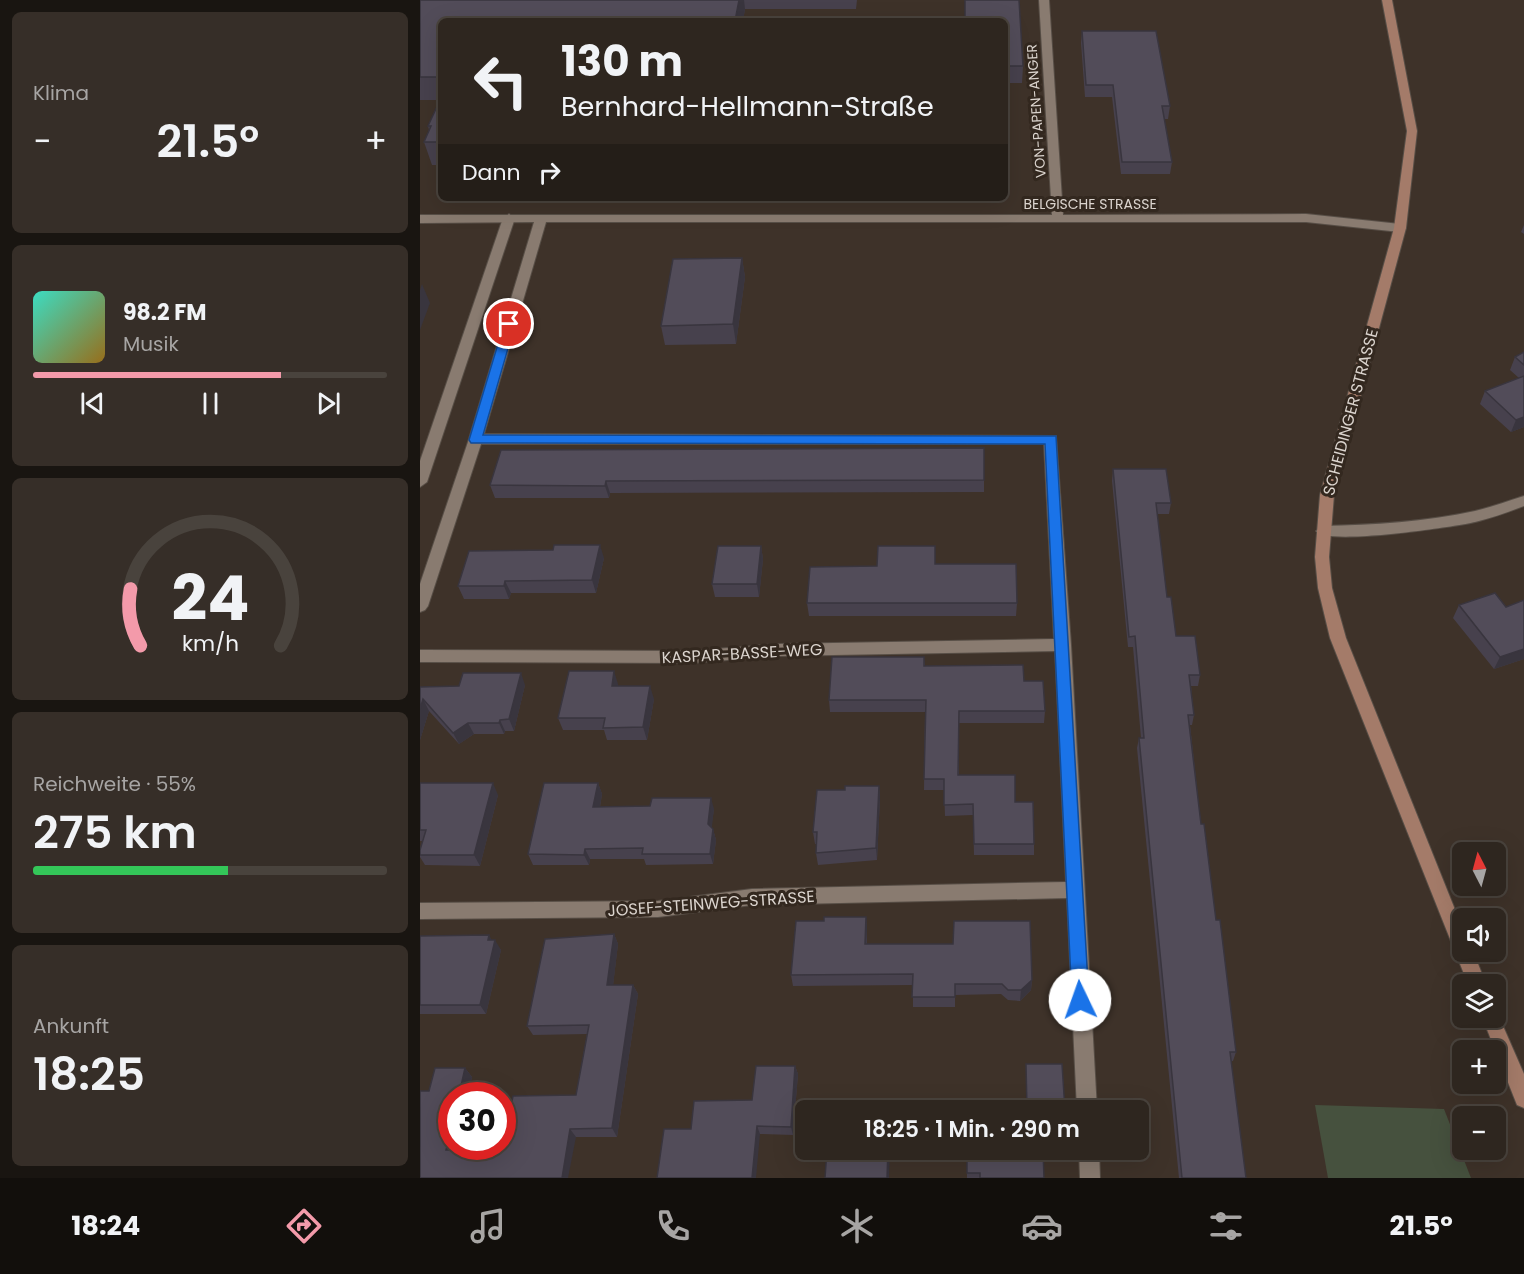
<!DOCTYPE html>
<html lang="de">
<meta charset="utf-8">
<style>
:root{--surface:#2e261f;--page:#362e28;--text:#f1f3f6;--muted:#a7a5a4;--line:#49433d;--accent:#f39aaa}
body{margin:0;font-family:Poppins,sans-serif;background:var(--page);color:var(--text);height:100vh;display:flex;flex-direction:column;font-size:22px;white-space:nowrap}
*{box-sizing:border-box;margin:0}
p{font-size:20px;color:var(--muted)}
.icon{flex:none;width:33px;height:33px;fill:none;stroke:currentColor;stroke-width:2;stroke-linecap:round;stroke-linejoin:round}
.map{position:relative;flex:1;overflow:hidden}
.drawer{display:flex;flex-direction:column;gap:12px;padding:12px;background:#191511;width:420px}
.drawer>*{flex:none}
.banner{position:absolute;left:18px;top:18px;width:570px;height:183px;border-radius:9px;box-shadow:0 6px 24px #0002,0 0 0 2px var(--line);background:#2e261f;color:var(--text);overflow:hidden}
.needle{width:39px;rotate:354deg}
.fabs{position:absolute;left:1032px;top:842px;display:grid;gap:12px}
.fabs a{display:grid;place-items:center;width:54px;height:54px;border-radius:9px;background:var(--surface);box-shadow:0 6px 24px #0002,0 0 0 2px var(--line);font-size:30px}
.speed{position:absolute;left:18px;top:1082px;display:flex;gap:12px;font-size:30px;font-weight:700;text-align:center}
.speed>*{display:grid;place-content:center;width:78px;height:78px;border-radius:50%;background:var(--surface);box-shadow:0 6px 24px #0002,0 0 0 2px var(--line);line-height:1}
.speed .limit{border:9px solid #d22;background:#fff;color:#111}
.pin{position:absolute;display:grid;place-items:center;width:51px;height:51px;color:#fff;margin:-26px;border:3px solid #fff;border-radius:50%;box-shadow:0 2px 6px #0007}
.me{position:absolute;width:66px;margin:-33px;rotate:357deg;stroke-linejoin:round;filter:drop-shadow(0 0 4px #0008)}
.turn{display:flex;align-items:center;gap:21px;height:126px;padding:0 24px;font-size:27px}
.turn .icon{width:78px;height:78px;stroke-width:2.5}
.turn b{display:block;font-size:42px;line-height:51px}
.then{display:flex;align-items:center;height:57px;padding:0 24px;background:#0003;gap:12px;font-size:22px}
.big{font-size:45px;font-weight:600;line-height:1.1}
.drawer .tile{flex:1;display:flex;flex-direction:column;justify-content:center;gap:9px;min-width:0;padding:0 21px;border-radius:9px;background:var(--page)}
.drawer .dial{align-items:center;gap:0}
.dial svg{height:156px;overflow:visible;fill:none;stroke:var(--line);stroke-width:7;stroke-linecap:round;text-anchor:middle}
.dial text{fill:var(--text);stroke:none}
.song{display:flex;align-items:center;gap:18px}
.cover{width:72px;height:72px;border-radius:9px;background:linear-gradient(135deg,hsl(170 70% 55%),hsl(40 70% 35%))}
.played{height:6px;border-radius:3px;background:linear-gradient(90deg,var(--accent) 70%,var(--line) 70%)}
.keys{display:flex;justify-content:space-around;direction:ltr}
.heat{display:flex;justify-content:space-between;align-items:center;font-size:33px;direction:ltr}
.charge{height:9px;border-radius:4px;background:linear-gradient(90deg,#34c759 55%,var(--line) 0)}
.trip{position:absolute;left:375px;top:1100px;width:354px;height:60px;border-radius:9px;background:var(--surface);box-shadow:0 6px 24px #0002,0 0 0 2px var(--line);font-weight:600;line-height:60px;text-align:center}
.menu{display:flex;height:96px;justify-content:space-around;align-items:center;background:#120f0c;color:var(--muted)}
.menu .icon{width:42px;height:42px}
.menu .active{color:var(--accent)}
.menu b{font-size:27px;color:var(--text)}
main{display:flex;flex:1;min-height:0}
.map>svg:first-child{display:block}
.green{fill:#46513e}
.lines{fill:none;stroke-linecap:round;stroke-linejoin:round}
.service-casing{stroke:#574e46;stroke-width:2}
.minor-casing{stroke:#574e46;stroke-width:2}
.secondary-casing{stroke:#574e46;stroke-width:2}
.service{fill:#897b70;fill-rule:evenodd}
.minor{fill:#897b70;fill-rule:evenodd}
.secondary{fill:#a47b69;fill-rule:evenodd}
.wall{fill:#47414d}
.shaded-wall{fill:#39353e}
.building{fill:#524c59;stroke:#39353e;stroke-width:1.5}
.route{fill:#1a73e8;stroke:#114b97;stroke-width:1.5}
.labels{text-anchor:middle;stroke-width:6;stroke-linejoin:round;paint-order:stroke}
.far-street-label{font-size:14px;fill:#dbd4ce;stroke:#33281f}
.street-label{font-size:16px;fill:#dbd4ce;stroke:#33281f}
</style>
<main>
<section class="drawer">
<div class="tile"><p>Klima</p>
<div class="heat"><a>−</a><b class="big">21.5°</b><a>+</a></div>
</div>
<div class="tile">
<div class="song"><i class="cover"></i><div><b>98.2 FM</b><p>Musik</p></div></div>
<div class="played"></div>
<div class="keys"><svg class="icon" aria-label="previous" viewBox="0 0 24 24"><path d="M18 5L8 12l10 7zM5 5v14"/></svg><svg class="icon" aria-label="pause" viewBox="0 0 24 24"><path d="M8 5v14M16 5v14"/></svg><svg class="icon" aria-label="next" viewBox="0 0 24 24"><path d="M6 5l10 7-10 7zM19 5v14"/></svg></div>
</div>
<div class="tile dial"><svg viewBox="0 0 100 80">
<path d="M14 69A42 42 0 1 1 86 69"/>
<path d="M14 69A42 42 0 0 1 9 40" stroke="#f39aaa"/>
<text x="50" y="56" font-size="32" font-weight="700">24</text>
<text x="50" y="72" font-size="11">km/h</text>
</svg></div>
<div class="tile"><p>Reichweite · 55%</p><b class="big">275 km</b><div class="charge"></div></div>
<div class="tile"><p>Ankunft</p><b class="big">18:25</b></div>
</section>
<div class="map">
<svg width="1104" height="1178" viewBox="0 0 1104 1178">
<rect width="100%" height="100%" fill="#3e3229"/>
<polygon class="green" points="895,1105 1024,1109 1051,1178 908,1178"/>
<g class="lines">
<defs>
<polygon id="service" points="89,214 95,218 7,482 0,487 0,461 83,218"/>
<g id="minor">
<polygon points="619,0 629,0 643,215 886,214 980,224 986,228 980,232 886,222 126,222 64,434 636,436 651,645 677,1110 657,1110 647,898 332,905 238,917 0,919 0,903 238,901 332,889 646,882 635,651 357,656 271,663 0,662 0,650 271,651 357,644 634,639 624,444 61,444 8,606 5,610 0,612 0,584 49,439 114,222 0,223 0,215 632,215"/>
<path d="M1104 496V506C1088 512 1072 518 1055 522 1034 527 905 546 896 531L903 526C954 525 1005 522 1055 511 1072 507 1088 501 1104 496Z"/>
<polygon points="659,1149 679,1149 680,1178 660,1178"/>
</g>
<g id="secondary">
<polygon points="962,0 972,0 997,131 986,228 914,495 909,557 912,588 926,638 1042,927 1042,951 1053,951 1066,984 1048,984 910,638 898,588 895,557 900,495 974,228 987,131"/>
<polygon points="1076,1010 1104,1074 1104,1108 1097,1105 1062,1017 1076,1017"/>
</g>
</defs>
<use href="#service" class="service-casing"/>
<use href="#minor" class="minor-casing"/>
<use href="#secondary" class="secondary-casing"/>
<use href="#service" class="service"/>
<use href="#minor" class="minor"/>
<use href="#secondary" class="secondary"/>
</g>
<g class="wall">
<polygon points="0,0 437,0 436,9 325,9 323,21 21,21 21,165 12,165 4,142 9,130 8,126 20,100 0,100"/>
<polygon points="545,0 599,0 603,66 602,83 585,83 585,21 545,21"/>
<polygon points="662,31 750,106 748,119 744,119 752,162 750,174 701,174 692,97 665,97 661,43"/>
<polygon points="1104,225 1104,234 1101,232"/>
<polygon points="322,258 325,277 316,344 245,345 241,326"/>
<polygon points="1104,352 1104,427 1091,432 1060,404 1065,391 1099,378 1090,370 1095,357"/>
<polygon points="564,448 564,492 190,493 189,498 75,498 70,485"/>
<polygon points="693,469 751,503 749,514 737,514 747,597 756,636 780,675 778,686 771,686 774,715 772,725 770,725 781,824 816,1052 813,1061 811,1061 826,1178 759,1178 717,748 719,738 721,738 713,647 708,647 692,481"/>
<polygon points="341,546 343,559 339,597 295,597 292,584"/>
<polygon points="184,558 176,593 91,593 89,599 44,599 38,586"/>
<polygon points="516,564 597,603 596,616 389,616 387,603 457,566"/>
<polygon points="1104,600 1104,659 1074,669 1033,618 1039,605 1086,607"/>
<polygon points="504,657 505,666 604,681 625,711 624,723 539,723 539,775 595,802 614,844 614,855 554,855 553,815 525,816 524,790 504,790 505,712 410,712 409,700"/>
<polygon points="198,684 198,686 234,699 227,740 187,740 184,730 143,730 138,718"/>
<polygon points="105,685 94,731 85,731 84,734 54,734 39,744 9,711 0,740 0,687"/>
<polygon points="0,783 78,795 60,866 5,865 0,857 0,850 3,841 0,841"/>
<polygon points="178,783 182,794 180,807 294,809 291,828 293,829 296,840 293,864 226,865 224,859 170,859 169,865 113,865 108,854"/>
<polygon points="459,786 460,798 457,860 398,865 396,853 397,844 395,844 393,832 425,790"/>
<polygon points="446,917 447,928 447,944 612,980 611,990 600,1001 588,1000 581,994 535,995 535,1007 493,1007 493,985 373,986 371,975 404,921"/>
<polygon points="194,934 198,944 193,985 213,985 218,994 197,1137 156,1137 0,1178 9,1091 45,1068 52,1077 48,1095 32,1095 32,1146 36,1146 35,1150 82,1150 156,1095 167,1034 113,1035 107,1026"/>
<polygon points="0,936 72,940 81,950 66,1014 0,1014"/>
<polygon points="606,1064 645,1110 606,1110"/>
<polygon points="375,1066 378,1074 373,1135 340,1134 271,1129 332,1100"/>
<polygon points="547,1149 624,1178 547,1178"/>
</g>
<g class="shaded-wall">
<polygon points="319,0 324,0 325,9 323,21 315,21"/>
<polygon points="322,258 325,277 316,344 313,324"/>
<polygon points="2,284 10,303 0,330 0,290"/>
<polygon points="1104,417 1104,427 1091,432 1096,420"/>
<polygon points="186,481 190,493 189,498 185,486"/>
<polygon points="180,545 184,558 176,593 172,580"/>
<polygon points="341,546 343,559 339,597 337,584"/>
<polygon points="85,581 91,593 89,599 84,586"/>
<polygon points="1104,649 1104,659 1074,669 1080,657"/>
<polygon points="194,671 198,684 196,699 192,686"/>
<polygon points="101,673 105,685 94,731 89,719"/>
<polygon points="230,686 234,699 227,740 223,727"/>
<polygon points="3,699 9,711 0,740 0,709"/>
<polygon points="80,720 85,731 84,734 79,723"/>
<polygon points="48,723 54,734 39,744 33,733"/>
<polygon points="73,783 78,795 60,866 54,855"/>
<polygon points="178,783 182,794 178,818 173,807"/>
<polygon points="459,786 460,798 457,860 456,848"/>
<polygon points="291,798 294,809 291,835 288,824"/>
<polygon points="293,829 296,840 293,864 290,854"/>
<polygon points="165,849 170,859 169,865 164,855"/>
<polygon points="446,917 447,928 446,955 445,944"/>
<polygon points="194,934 198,944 192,995 187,985"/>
<polygon points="69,935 74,944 75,940 81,950 66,1014 60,1005"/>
<polygon points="612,980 611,990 600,1001 601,990"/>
<polygon points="213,985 218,994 197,1137 192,1128"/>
<polygon points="375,1066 378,1074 373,1135 371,1127"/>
<polygon points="45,1068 52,1077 48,1095 39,1095"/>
<polygon points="337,1126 340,1134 336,1178 332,1178"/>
<polygon points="32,1128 32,1146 36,1146 33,1158 26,1150"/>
<polygon points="150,1129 156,1137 148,1178 142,1178"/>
<polygon points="468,1149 470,1149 469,1178 467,1178"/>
</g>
<g class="building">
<polygon points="0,0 319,0 315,21 21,21 21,77 0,77"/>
<polygon points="545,0 599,0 603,66 585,66 585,21 549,21 549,20 545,20"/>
<polygon points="662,31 736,31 750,106 742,106 752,162 702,162 693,85 666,85"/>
<polygon points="21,98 21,142 4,142 11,126 8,126"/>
<polygon points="322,258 313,324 241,326 253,259"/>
<polygon points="1104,352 1104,365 1095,357"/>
<polygon points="1104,376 1104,417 1096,420 1065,391"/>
<polygon points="564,448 564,480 186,481 185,486 70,485 81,450"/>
<polygon points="693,469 746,469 751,503 736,503 747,597 751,597 756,636 775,636 780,675 769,675 774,715 768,715 781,824 784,824 796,920 800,920 816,1052 810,1052 826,1178 762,1178 719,738 724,738 715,636 709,637"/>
<polygon points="134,545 180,545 172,580 85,581 84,586 38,586 49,551 133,550"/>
<polygon points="298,546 341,546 337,584 292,584"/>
<polygon points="458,546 515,546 515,564 596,564 597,603 387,603 390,567 457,566"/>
<polygon points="1075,593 1086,607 1104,600 1104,649 1080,657 1039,605"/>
<polygon points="412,657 504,657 504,666 603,665 604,681 623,681 625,711 539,711 538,775 595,775 595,802 613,802 614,844 554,844 553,804 524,805 524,779 504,779 506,700 409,700"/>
<polygon points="149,671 194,671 192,686 230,686 223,727 183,728 185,718 138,718"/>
<polygon points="43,673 101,673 89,719 80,720 79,723 48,723 33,733 3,699 0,709 0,687 39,686"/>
<polygon points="0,783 73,783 54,855 0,855 0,850 6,830 0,830"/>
<polygon points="124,783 178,783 173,807 230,806 232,798 291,798 288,824 293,829 290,854 222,854 223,848 165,849 164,855 108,854"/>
<polygon points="425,786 459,786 456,848 396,853 397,832 393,832 397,790 425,790"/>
<polygon points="404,917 446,917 445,944 533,944 534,921 610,921 612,980 601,990 588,990 582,984 535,984 535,997 492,997 493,974 371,975 376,921 404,921"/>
<polygon points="194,934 187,985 213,985 192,1128 150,1129 142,1178 0,1178 0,1091 9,1091 15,1068 45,1068 39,1095 32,1095 32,1128 26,1150 82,1150 93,1096 156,1095 169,1025 107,1026 125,939"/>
<polygon points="69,935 68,940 75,940 60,1005 0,1005 0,936"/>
<polygon points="606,1064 642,1064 645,1110 607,1110"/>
<polygon points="336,1066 375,1066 371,1127 337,1126 332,1178 237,1178 244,1129 271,1129 274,1101 332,1100"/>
<polygon points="407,1149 468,1149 467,1178 405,1178"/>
<polygon points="547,1149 623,1149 624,1178 560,1178 560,1173 547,1173"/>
</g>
<polygon class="route" points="89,320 95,324 63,435 636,436 669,1000 666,1006 660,1008 654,1006 652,1000 625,444 51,443 49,440 84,324"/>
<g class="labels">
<g class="far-street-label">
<text transform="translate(616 111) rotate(-94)" y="5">VON-PAPEN-ANGER</text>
<text x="670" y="209">BELGISCHE STRASSE</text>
</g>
<g class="street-label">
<text transform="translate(930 412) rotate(-75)" y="6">SCHEIDINGER STRASSE</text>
<text transform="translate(322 653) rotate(-3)" y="6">KASPAR-BASSE-WEG</text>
<text transform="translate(291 903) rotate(-4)" y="6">JOSEF-STEINWEG-STRASSE</text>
</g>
</g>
</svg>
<div class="fabs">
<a><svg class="needle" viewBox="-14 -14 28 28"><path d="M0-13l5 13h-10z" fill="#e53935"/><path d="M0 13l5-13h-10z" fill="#a7a5a4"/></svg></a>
<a><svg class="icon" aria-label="sound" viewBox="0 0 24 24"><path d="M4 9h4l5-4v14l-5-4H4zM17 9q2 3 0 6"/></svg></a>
<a><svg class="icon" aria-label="layers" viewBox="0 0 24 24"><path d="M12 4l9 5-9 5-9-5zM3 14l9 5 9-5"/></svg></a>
<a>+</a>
<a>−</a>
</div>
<div class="speed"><div class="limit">30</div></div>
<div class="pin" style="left:89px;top:324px;background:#d93025"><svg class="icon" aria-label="arrive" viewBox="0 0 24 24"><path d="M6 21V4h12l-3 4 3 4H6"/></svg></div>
<svg class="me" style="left:660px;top:1000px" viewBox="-20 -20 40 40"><circle r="19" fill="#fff"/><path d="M0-13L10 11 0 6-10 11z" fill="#1a73e8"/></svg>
<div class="trip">18:25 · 1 Min. · 290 m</div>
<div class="banner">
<div class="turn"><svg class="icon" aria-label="left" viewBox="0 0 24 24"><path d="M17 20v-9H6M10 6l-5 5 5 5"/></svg><div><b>130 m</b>Bernhard-Hellmann-Straße</div></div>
<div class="then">Dann<svg class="icon" aria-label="right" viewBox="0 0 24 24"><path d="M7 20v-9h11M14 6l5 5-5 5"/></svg></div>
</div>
</div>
</main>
<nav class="menu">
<b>18:24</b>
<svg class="icon active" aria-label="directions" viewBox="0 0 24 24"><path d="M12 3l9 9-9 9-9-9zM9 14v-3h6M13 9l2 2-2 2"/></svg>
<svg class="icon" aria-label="music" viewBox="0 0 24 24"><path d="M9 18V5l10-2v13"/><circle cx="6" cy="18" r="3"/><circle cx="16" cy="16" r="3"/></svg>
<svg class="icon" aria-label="phone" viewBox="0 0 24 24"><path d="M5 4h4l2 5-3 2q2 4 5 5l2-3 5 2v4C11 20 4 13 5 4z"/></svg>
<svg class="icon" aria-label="climate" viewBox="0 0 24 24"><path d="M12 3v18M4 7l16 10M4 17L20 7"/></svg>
<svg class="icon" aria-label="car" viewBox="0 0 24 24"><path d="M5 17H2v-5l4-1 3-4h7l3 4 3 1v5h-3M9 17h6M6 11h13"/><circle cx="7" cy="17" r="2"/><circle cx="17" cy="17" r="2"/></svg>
<svg class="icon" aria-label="filters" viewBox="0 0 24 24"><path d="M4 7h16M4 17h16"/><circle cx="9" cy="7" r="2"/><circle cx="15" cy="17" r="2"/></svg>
<b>21.5°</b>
</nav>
